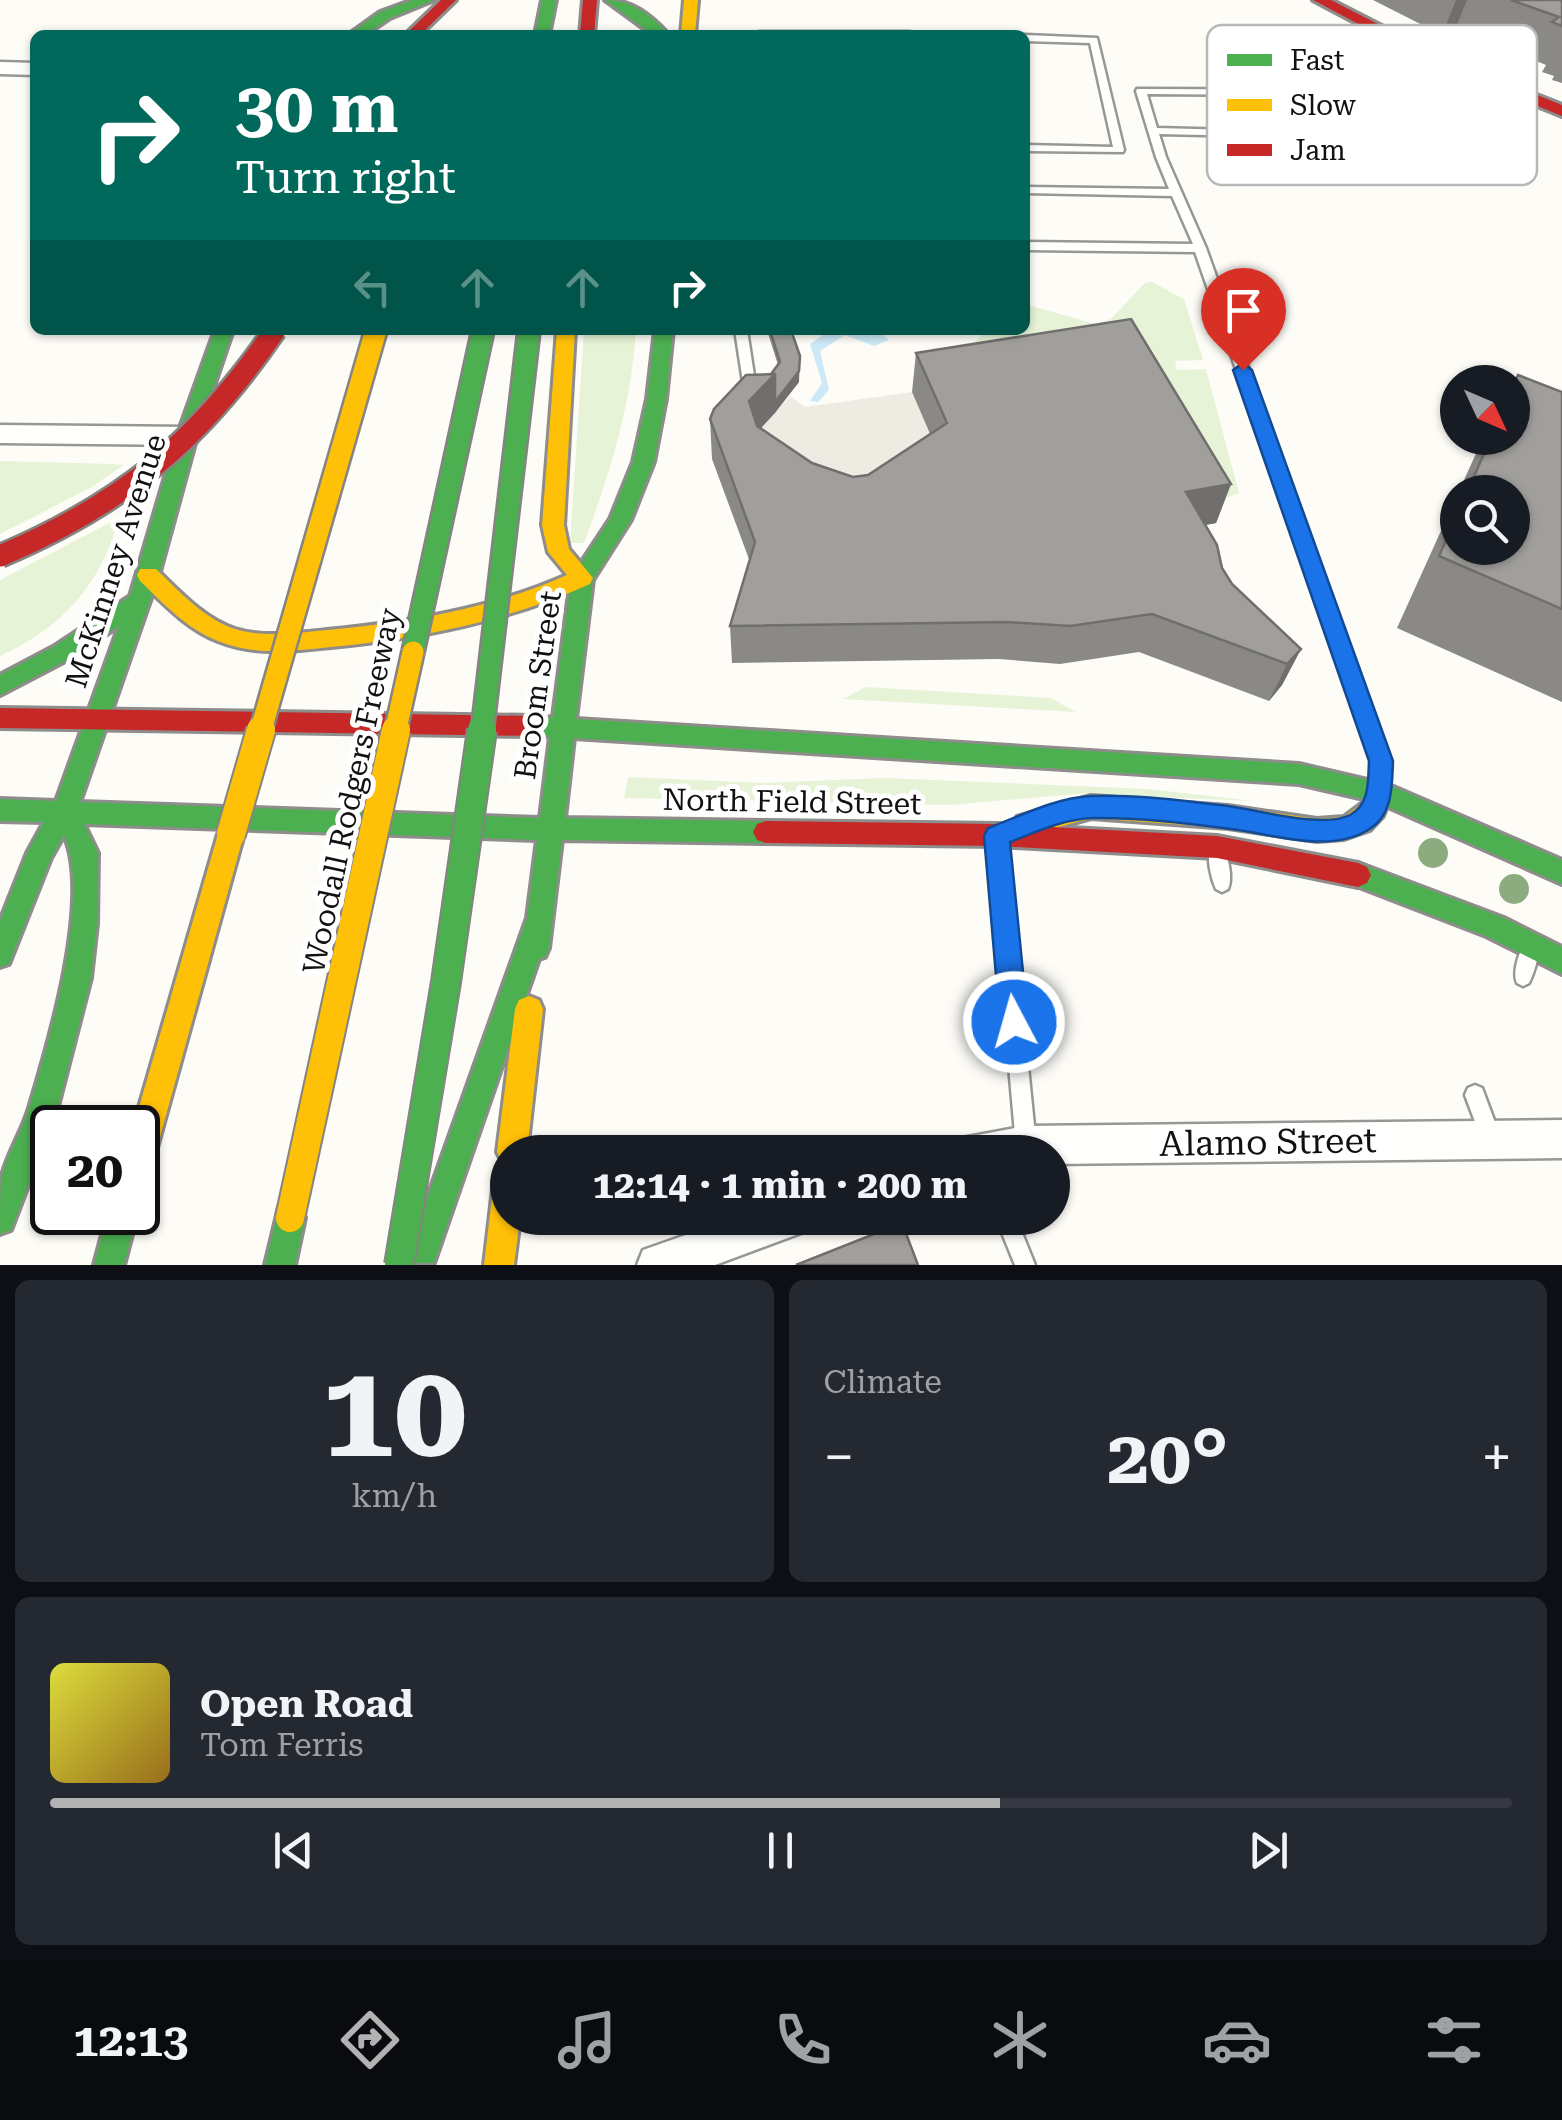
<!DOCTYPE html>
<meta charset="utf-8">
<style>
:root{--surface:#171b24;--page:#242831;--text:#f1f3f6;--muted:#9ea1a6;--line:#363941;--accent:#b2b2b3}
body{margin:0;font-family:"Roboto Serif",serif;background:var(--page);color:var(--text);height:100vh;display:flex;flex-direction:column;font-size:38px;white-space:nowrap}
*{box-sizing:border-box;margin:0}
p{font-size:32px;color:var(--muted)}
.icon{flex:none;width:55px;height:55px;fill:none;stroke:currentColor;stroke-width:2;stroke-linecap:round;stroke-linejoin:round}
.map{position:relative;height:1265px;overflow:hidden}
.side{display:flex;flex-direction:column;gap:15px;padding:15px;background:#0d0f14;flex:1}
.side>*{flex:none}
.top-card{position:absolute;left:30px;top:30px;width:1000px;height:305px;border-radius:15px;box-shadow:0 2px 8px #0004;background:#00695c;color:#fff;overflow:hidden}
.needle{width:65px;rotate:134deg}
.tools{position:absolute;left:1440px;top:365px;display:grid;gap:20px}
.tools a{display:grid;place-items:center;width:90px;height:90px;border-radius:50%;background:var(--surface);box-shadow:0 2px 8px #0004;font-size:50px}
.speed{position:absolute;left:30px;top:1105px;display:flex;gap:20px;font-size:50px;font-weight:700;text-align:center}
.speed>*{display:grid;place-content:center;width:130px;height:130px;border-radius:50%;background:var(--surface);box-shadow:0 2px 8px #0004;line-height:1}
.speed .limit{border:5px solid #111;border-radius:15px;background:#fff;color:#111}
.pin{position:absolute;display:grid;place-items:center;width:85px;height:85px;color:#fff;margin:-102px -42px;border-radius:50% 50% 50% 0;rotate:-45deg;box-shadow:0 0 10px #0007}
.pin .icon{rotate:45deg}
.me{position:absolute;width:110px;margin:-55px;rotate:354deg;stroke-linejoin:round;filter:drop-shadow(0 0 8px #0008)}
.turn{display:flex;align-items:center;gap:35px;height:210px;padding:0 40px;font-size:45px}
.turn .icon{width:130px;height:130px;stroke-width:2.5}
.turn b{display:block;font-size:70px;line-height:85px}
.lanes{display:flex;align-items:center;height:95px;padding:0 40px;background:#0003;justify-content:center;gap:50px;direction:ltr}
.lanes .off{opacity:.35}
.big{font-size:75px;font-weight:700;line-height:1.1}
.side .tile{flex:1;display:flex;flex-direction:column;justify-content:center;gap:15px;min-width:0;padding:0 35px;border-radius:15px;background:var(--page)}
.side .dial{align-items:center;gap:0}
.dial b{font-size:130px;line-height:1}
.song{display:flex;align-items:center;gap:30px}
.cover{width:120px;height:120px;border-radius:15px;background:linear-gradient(135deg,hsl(60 70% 55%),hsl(40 70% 35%))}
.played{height:10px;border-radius:5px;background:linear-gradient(90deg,var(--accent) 65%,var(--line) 65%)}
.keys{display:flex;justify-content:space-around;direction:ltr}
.heat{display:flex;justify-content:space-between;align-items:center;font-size:55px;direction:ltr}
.side .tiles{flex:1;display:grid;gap:15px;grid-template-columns:1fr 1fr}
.tile:last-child{grid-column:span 2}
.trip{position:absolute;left:490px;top:1135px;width:580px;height:100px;border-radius:50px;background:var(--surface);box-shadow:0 2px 8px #0004;font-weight:700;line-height:100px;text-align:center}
.dock{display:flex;height:160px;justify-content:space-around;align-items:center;background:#090b0e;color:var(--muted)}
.dock .icon{width:70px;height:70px}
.dock .current{color:var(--accent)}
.dock b{font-size:45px;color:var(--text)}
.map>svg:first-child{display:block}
.green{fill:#e7f3d7}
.plaza{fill:#edebe2}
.water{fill:#cde8f7}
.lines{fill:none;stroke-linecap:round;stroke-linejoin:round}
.lane-casing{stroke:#979795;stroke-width:5}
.street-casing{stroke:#979795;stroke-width:5}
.fast-casing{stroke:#8e8d8b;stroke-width:6}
.slow-casing{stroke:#8e8d8b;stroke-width:6}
.jam-casing{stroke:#8e8d8b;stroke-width:6}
.lane{fill:#fffffe;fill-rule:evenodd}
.street{fill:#fffffe;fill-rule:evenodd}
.fast{fill:#4caf50;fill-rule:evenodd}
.slow{fill:#ffc107;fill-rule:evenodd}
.jam{fill:#c62828;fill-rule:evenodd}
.fast-bridge-far1-casing{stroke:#858482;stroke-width:26;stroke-linecap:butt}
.fast-bridge-casing{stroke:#858482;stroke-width:32;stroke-linecap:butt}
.slow-bridge-far1-casing{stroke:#858482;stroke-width:26;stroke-linecap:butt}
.slow-bridge-casing{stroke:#858482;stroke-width:32;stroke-linecap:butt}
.jam-bridge-casing{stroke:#858482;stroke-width:26;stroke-linecap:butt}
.fast-bridge-far1{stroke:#4caf50;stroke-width:21}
.fast-bridge{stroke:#4caf50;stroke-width:28}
.slow-bridge-far1{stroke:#ffc107;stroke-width:21}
.slow-bridge{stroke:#ffc107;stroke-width:28}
.jam-bridge{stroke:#c62828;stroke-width:21}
.tree{fill:#8cac80}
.wall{fill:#8a8986;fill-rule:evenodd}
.shaded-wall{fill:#716f6d}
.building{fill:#a19f9c;stroke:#716f6d;stroke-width:2.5}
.route{fill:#1a73e8;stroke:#114b97;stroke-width:2.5}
.labels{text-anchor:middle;stroke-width:10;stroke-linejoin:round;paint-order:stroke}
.street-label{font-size:30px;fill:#111;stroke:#fff}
.near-street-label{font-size:35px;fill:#111;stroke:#fff}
.key{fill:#fff;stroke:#b8b8b8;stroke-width:2.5}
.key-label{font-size:28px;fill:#111}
</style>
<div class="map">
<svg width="1562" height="1265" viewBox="0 0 1562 1265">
<rect width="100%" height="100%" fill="#fdfcf7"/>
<g class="green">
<polygon points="1152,282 1184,299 1203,360 1175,361 1177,370 1206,369 1239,493 1212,503 972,345 987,330 1025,330 1025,304 1095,324 1111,319 1145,283"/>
<path d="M584 330H636C631 406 610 473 584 543H570Z"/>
<polygon points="0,461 112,464 124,465 90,488 0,534"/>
<path d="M119 518C101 584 63 627 0 656V580Z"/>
<polygon points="866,687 1051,698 1076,712 843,699"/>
<polygon points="628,777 762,783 884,778 1148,789 1254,801 1078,794 949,805 624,798"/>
</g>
<polygon class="plaza" points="912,392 941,462 894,498 750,440 790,396 805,407"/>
<polygon class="water" points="830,330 878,330 889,340 874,346 845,335 820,351 829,390 818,402 810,401 822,383 810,344"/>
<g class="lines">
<defs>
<g id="lane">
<polygon points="759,32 910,32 915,35 754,35"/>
<polygon points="1025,35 1097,38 1124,150 1123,152 1025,151 1025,145 1113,147 1090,43 1025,41"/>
<path d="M1423 53 1432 55 1411 65C1408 81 1390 89 1374 90L1398 91 1426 103 1442 138 1441 140 1159 134 1166 157 1206 248 1389 761 1388 792 1386 797 1380 799 1374 797 1372 792 1373 761 1195 252 1025 250V242L1193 244 1172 196 1025 193V187L1169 189 1156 157 1136 91 1137 89 1359 90 1364 75ZM1401 69C1396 79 1382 83 1371 84L1373 79ZM1147 94 1392 96 1418 107 1430 135 1157 128Z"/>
<polygon points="735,330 747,330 757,395 751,399 745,395"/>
<polygon points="997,833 1003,835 1005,840 1036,1145 1031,1152 1019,1152 1016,1145 989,840 991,835"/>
<path d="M1217 843 1223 846C1228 857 1233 878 1228 889L1222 892 1216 889C1211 878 1206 857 1211 846Z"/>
<path d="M1530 941 1536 943C1541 954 1534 972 1529 983L1523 986 1517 983C1512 972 1519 954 1524 943Z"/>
<polygon points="1475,1085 1482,1088 1500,1136 1497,1143 1490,1146 1483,1143 1465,1095 1468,1088"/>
<polygon points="996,1218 1016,1218 1035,1265 1015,1265"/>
</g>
<g id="street">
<polygon points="0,62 35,63 35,75 0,74"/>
<polygon points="0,425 187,427 196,429 200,436 196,443 187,445 0,443"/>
<polygon points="1562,1120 1562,1158 1052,1164 1052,1152 956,1152 962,1138 1026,1126"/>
<polygon points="734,1218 810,1218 804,1232 715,1265 637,1265 643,1250"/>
</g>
<g id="fast">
<polygon points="413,0 434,0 390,18 365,35 348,35 380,12"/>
<polygon points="542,0 556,0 549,35 535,35"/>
<path d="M605 0C632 0 651 15 669 35H653Z"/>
<path d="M215 330H233L197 436 159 575 80 802 540 818 550 737 525 733 521 726 525 719 553 717 571 578 610 519 633 462 647 399 655 330H673L666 399 654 462 631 520 593 580 576 719 1299 764 1389 785 1562 860V884L1377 802 1299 784 574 738 565 818 766 821 775 824 779 832 775 840 766 843 562 840 549 948 545 957 539 959 434 1263H412L408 1252 527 918 537 840 84 824 98 853 97 924 91 978 57 1110 11 1230 0 1234C0 1217 0 1196 1 1180 6 1155 22 1132 29 1108 49 1042 92 897 64 835L51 858 9 964 0 967V921L27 853 44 822 0 821V799L56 801 119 626 69 659 0 695V675L53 647 130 596 177 436Z"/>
<polygon points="1358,863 1504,918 1562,947 1562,974 1486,936 1349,883 1345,875 1349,867"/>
<polygon points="290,1203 301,1207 305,1218 295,1265 265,1265 279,1207"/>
<polygon points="108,1212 138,1212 124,1265 94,1265"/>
</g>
<g id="slow">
<polygon points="684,0 698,0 695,35 681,35"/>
<path d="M557 330H575L564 525 569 549 593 578 590 584C507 621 422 638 331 647 293 651 255 656 218 641 187 629 164 604 140 581L137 575 140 569H156C179 591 204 619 235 629 264 638 298 633 327 630 410 622 490 609 567 575L548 552 542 525Z"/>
<polygon points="1380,781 1389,785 1392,792 1383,816 1370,830 1344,839 1317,841 1228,828 1091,818 1026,836 1017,833 1013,825 1017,817 1091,796 1228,806 1317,819 1344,817 1364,802 1371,785"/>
<polygon points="231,823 240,826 244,834 153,1162 148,1172 138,1177 138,1128 133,1128 218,834 222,826"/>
<polygon points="529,996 539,1000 543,1009 527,1152 508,1152 508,1165 502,1162 497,1152 515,1009 519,1000"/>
<polygon points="508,1174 508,1218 520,1218 514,1265 484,1265 493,1189 497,1178"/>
</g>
<g id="jam">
<polygon points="441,0 456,0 420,35 405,35"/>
<polygon points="583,0 597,0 594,35 580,35"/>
<polygon points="1313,0 1331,0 1444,58 1562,105 1562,116 1434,64"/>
<polygon points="0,708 533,716 541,719 545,726 541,733 533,736 0,728"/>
<polygon points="766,821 997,824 1217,836 1358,863 1367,867 1371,875 1367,883 1358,887 1217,858 997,846 766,843 757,840 753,832 757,824"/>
</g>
</defs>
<use href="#lane" class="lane-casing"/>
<use href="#street" class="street-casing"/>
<use href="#fast" class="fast-casing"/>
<use href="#slow" class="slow-casing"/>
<use href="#jam" class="jam-casing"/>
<use href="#lane" class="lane"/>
<use href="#street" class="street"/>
<use href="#fast" class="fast"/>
<use href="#slow" class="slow"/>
<use href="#jam" class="jam"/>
<defs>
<g id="fast-bridge-far1">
<polyline points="413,652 483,330"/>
<polyline points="482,733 529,330"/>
</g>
<polyline id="fast-bridge" points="399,1265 446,982 482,730"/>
<g id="slow-bridge-far1">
<polyline points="260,733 376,330"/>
<polyline points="395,733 413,652"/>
</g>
<g id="slow-bridge">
<polyline points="231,834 261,730"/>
<polyline points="290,1218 396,730"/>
</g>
<path id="jam-bridge" d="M0 556C123 504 200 440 275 330"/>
</defs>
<use href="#fast-bridge-far1" class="fast-bridge-far1-casing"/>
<use href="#fast-bridge" class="fast-bridge-casing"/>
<use href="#slow-bridge-far1" class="slow-bridge-far1-casing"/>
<use href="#slow-bridge" class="slow-bridge-casing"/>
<use href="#jam-bridge" class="jam-bridge-casing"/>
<use href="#fast-bridge-far1" class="fast-bridge-far1"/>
<use href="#fast-bridge" class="fast-bridge"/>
<use href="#slow-bridge-far1" class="slow-bridge-far1"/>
<use href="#slow-bridge" class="slow-bridge"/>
<use href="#jam-bridge" class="jam-bridge"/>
</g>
<g class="tree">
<circle cx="1433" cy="853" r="15"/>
<circle cx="1514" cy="889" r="15"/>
</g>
<g class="wall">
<polygon points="1373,0 1562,0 1562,83 1552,80 1554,76 1542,72 1546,65 1534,60 1537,54 1457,25 1442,35"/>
<polygon points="767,330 791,330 799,382 761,428 812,463 853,477 868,475 930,434 912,392 916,353 1231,484 1216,523 1205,525 1222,568 1232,584 1301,649 1282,685 1269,701 1139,652 1060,664 999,659 732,663 730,626 750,562 712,459 710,419 771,374 778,365"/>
<path d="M1518 375 1562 392V702L1397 628 1483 438H1512V385ZM1458 492H1512L1458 548Z"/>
</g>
<g class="shaded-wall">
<polygon points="1456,0 1467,0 1457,25 1442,35"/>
<polygon points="800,356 799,382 775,413 750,440 749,401 775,374"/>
<polygon points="1231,484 1216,523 1173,531 1186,492"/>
<polygon points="1301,649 1282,685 1269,701 1287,664"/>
</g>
<g class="building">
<polygon points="1511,0 1562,0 1562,26 1552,22 1559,17"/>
<polygon points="1131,319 1231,484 1186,492 1217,545 1222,568 1232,584 1301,649 1287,664 1152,614 1070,626 1007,622 730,626 755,542 710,419 714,409 746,375 775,374 749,401 757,426 812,463 853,477 868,475 947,423 916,353"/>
<polygon points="770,330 791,330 800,356 799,371 775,402 775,374 771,374 780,362"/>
<polygon points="1518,375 1562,392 1562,609 1439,556 1458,514 1458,548 1512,548 1512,492 1467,492 1491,438 1512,438 1512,387"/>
<polygon points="902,1223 918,1265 796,1265"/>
</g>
<path class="route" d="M1243 363 1252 370 1393 761C1392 786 1393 816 1368 830 1329 854 1273 834 1231 829 1187 823 1137 817 1092 818 1064 819 1036 832 1010 842L1028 1022 1024 1032 1014 1035 1004 1032 1000 1022 984 836 988 828C1020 816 1056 798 1090 796 1135 794 1184 801 1228 806 1258 810 1323 829 1350 815 1370 804 1368 781 1369 761L1233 370Z"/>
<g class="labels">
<g class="street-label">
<text transform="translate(116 561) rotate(-72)" y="10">McKinney Avenue</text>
<text transform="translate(538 685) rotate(-82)" y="10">Broom Street</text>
<text transform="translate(352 791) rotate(-78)" y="10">Woodall Rodgers Freeway</text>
<text transform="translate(792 802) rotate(1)" y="10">North Field Street</text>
</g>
<g class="near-street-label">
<text transform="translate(1268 1142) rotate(-1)" y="12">Alamo Street</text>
</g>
</g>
<rect x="1207" y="25" width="330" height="160" rx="15" class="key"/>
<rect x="1227" y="54" width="45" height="12" fill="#4caf50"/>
<rect x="1227" y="99" width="45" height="12" fill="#ffc107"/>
<rect x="1227" y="144" width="45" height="12" fill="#c62828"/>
<g class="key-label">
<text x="1290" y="70">Fast</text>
<text x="1290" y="115">Slow</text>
<text x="1290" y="160">Jam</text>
</g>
</svg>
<div class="tools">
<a><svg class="needle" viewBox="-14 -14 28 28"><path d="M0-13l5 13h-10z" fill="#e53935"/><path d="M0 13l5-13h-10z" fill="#9ea1a6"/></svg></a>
<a><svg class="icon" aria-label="search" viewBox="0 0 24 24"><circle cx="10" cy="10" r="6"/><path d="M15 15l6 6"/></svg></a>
</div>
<div class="speed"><div class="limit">20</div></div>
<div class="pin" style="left:1243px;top:370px;background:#d93025"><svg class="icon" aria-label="arrive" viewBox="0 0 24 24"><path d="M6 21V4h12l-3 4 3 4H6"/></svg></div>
<svg class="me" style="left:1014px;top:1022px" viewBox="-20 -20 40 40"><circle r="17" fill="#1a73e8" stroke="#fff" stroke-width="3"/><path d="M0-11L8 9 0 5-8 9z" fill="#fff"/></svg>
<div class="trip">12:14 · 1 min · 200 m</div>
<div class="top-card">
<div class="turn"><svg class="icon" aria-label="right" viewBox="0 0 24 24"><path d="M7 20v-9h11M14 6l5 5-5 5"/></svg><div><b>30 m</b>Turn right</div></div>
<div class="lanes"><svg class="icon off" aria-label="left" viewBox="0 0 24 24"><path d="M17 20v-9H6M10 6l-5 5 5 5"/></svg><svg class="icon off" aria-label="ahead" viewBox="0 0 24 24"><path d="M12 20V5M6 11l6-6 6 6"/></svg><svg class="icon off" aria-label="ahead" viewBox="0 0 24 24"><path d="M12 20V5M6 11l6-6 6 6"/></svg><svg class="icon" aria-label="right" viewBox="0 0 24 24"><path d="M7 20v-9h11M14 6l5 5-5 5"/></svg></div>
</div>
</div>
<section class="side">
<div class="tiles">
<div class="tile dial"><b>10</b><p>km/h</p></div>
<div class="tile"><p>Climate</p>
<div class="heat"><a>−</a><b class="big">20°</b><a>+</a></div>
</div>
<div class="tile">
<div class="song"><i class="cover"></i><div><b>Open Road</b><p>Tom Ferris</p></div></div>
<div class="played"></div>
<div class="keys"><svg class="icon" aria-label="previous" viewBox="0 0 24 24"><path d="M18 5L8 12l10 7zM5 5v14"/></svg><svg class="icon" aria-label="pause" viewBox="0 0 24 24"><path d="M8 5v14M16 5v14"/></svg><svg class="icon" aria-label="next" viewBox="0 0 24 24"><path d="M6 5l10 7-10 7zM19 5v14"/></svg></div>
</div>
</div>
</section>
<nav class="dock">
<b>12:13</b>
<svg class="icon current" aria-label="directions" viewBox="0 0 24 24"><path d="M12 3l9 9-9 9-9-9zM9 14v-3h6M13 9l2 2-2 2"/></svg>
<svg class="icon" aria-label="music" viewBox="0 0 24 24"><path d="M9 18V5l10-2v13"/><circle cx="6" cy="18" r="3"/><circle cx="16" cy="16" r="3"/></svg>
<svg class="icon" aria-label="phone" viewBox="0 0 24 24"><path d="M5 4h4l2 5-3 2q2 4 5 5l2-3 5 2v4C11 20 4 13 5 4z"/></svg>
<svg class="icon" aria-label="climate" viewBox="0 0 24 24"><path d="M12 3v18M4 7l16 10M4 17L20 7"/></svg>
<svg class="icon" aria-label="car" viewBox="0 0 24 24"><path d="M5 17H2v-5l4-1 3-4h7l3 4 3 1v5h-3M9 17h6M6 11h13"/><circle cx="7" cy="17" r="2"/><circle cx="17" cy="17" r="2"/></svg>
<svg class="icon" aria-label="filters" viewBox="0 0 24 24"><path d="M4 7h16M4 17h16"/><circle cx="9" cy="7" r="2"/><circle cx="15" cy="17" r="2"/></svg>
</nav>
